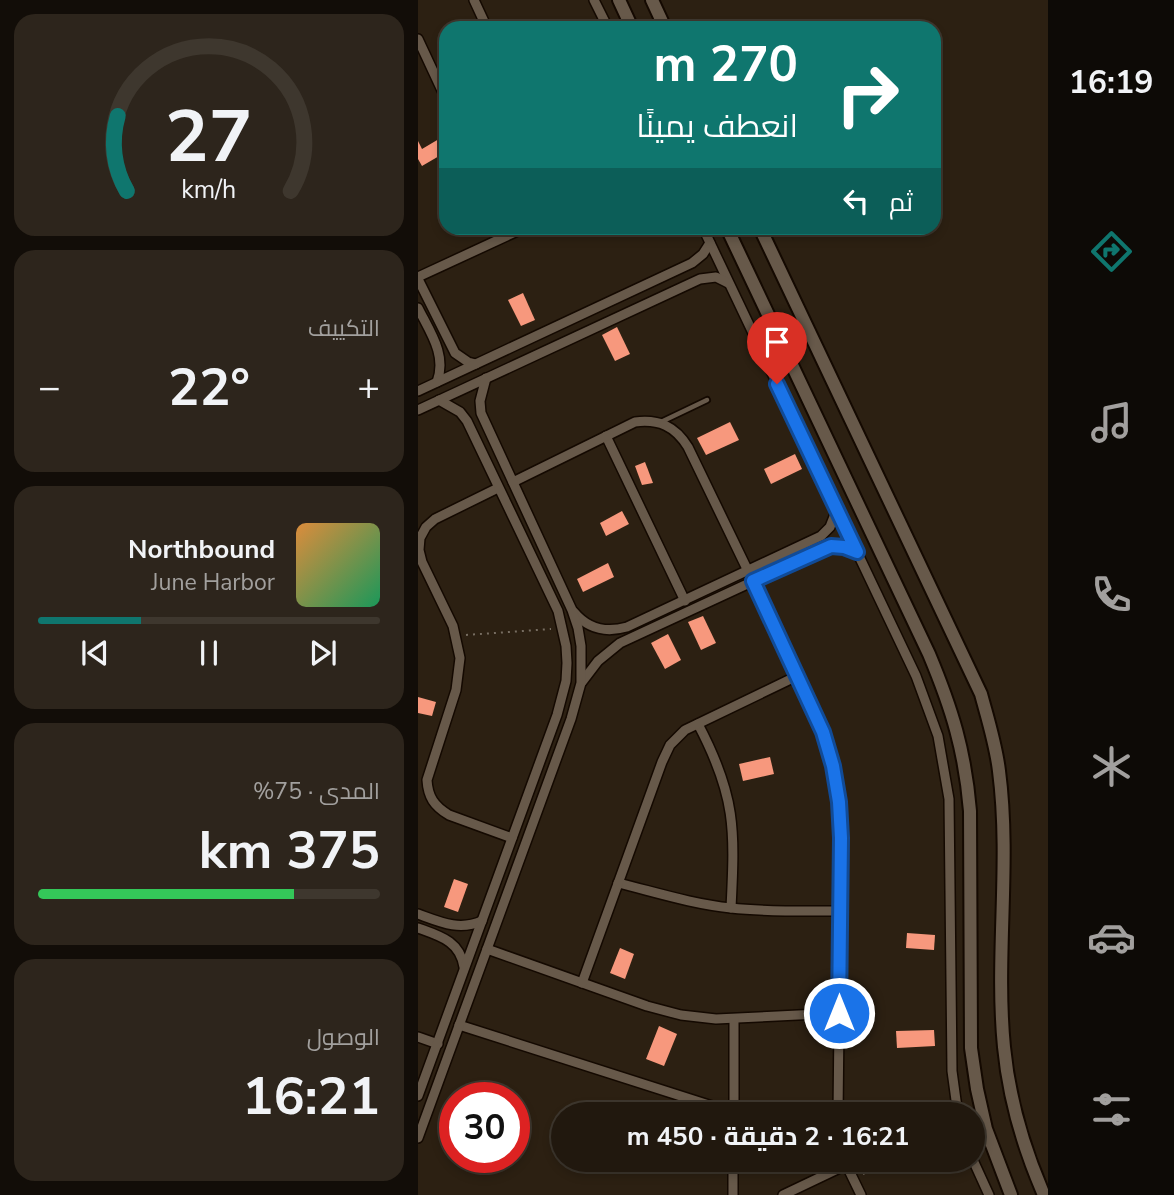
<!DOCTYPE html>
<html lang="ar">
<meta charset="utf-8">
<style>
:root{--surface:#21180e;--page:#2d251c;--text:#f1f3f6;--muted:#a2a09e;--line:#3e372e;--accent:#0f766e}
body{margin:0;font-family:"Nunito Sans",Cairo,sans-serif;background:var(--page);color:var(--text);direction:rtl;height:100vh;display:flex;flex-direction:column;font-size:26px;white-space:nowrap}
*{box-sizing:border-box;margin:0}
p{font-size:23px;color:var(--muted)}
.icon{flex:none;width:38px;height:38px;fill:none;stroke:currentColor;stroke-width:2;stroke-linecap:round;stroke-linejoin:round}
.map{position:relative;flex:1;overflow:hidden;direction:ltr}
.drawer{display:flex;flex-direction:column;gap:14px;padding:14px;background:#120d08;width:418px}
.drawer>*{flex:none}
.banner{position:absolute;left:21px;top:21px;width:502px;height:214px;border-radius:21px;box-shadow:0 4px 10px #0003,0 0 0 2px var(--line);direction:rtl;background:#0f766e;color:#fff;overflow:hidden}
.speed{position:absolute;left:21px;top:1082px;display:flex;gap:14px;font-size:35px;font-weight:700;text-align:center}
.speed>*{display:grid;place-content:center;width:91px;height:91px;border-radius:50%;background:var(--surface);box-shadow:0 4px 10px #0003,0 0 0 2px var(--line);line-height:1}
.speed .limit{border:10px solid #d22;background:#fff;color:#111}
.pin{position:absolute;display:grid;place-items:center;width:60px;height:60px;color:#fff;margin:-72px -30px;border-radius:50% 50% 50% 0;rotate:-45deg;box-shadow:0 0 7px #0007}
.pin .icon{rotate:45deg}
.me{position:absolute;width:77px;margin:-38px;rotate:0deg;stroke-linejoin:round;filter:drop-shadow(0 0 5px #0008)}
.turn{display:flex;align-items:center;gap:24px;height:147px;padding:0 28px;font-size:32px}
.turn .icon{width:91px;height:91px;stroke-width:2.5}
.turn b{display:block;font-size:49px;line-height:60px}
.then{display:flex;align-items:center;height:66px;padding:0 28px;background:#0003;gap:14px;font-size:26px}
.big{font-size:52px;font-weight:700;line-height:1.1}
.drawer .card{flex:1;display:flex;flex-direction:column;justify-content:center;gap:10px;min-width:0;padding:0 24px;border-radius:21px;background:var(--page)}
.drawer .dial{align-items:center;gap:0}
.dial svg{height:182px;overflow:visible;fill:none;stroke:var(--line);stroke-width:7;stroke-linecap:round;text-anchor:middle}
.dial text{fill:var(--text);stroke:none}
.song{display:flex;align-items:center;gap:21px}
.cover{width:84px;height:84px;border-radius:10px;background:linear-gradient(135deg,hsl(30 70% 55%),hsl(150 70% 35%))}
.played{height:7px;border-radius:4px;background:linear-gradient(90deg,var(--accent) 30%,var(--line) 30%)}
.keys{display:flex;justify-content:space-around;direction:ltr}
.heat{display:flex;justify-content:space-between;align-items:center;font-size:38px;direction:ltr}
.charge{height:10px;border-radius:5px;background:linear-gradient(90deg,#34c759 75%,var(--line) 0)}
.trip{position:absolute;left:133px;top:1102px;width:434px;height:70px;border-radius:35px;background:var(--surface);box-shadow:0 4px 10px #0003,0 0 0 2px var(--line);font-weight:700;line-height:70px;text-align:center;direction:rtl}
main{display:flex;flex:1;min-height:0}
.tab-bar{display:flex;flex-direction:column;width:126px;justify-content:space-around;align-items:center;background:#0d0a06;color:var(--muted)}
.tab-bar .icon{width:49px;height:49px}
.tab-bar .selected{color:var(--accent)}
.tab-bar b{font-size:32px;color:var(--text)}
.map>svg:first-child{display:block}
.building{fill:#f7987d}
.lines{fill:none;stroke-linecap:round;stroke-linejoin:round}
.service-casing{stroke:#140901;stroke-width:8}
.minor-casing{stroke:#140901;stroke-width:12}
.tertiary-casing{stroke:#140901;stroke-width:16}
.path{stroke:#776d61;stroke-width:2;stroke-dasharray:2 5;stroke-linecap:butt}
.service{stroke:#67594a;stroke-width:4.5}
.minor{stroke:#67594a;stroke-width:9}
.tertiary{stroke:#67594a;stroke-width:12}
.route-casing{stroke:#114b97;stroke-width:18}
.route{stroke:#1a73e8;stroke-width:12}
</style>
<main>
<nav class="tab-bar">
<b>16:19</b>
<svg class="icon selected" aria-label="directions" viewBox="0 0 24 24"><path d="M12 3l9 9-9 9-9-9zM9 14v-3h6M13 9l2 2-2 2"/></svg>
<svg class="icon" aria-label="music" viewBox="0 0 24 24"><path d="M9 18V5l10-2v13"/><circle cx="6" cy="18" r="3"/><circle cx="16" cy="16" r="3"/></svg>
<svg class="icon" aria-label="phone" viewBox="0 0 24 24"><path d="M5 4h4l2 5-3 2q2 4 5 5l2-3 5 2v4C11 20 4 13 5 4z"/></svg>
<svg class="icon" aria-label="climate" viewBox="0 0 24 24"><path d="M12 3v18M4 7l16 10M4 17L20 7"/></svg>
<svg class="icon" aria-label="car" viewBox="0 0 24 24"><path d="M5 17H2v-5l4-1 3-4h7l3 4 3 1v5h-3M9 17h6M6 11h13"/><circle cx="7" cy="17" r="2"/><circle cx="17" cy="17" r="2"/></svg>
<svg class="icon" aria-label="filters" viewBox="0 0 24 24"><path d="M4 7h16M4 17h16"/><circle cx="9" cy="7" r="2"/><circle cx="15" cy="17" r="2"/></svg>
</nav>
<div class="map">
<svg width="630" height="1195" viewBox="0 0 630 1195">
<rect width="100%" height="100%" fill="#2c2012"/>
<g class="building">
<polygon points="26,136 28,152 4,166 0,159 0,141 4,149"/>
<polygon points="105,293 117,320 103,326 90,300"/>
<polygon points="199,327 212,354 197,361 184,335"/>
<polygon points="312,422 321,440 288,455 279,438"/>
<polygon points="377,454 384,469 353,484 346,469"/>
<polygon points="227,462 235,483 224,485 217,466"/>
<polygon points="204,511 211,524 188,536 182,523"/>
<polygon points="190,563 196,577 165,592 159,579"/>
<polygon points="285,616 298,643 283,650 270,622"/>
<polygon points="250,634 263,660 247,669 233,643"/>
<polygon points="0,697 18,702 14,716 0,713"/>
<polygon points="352,757 356,774 325,781 321,764"/>
<polygon points="36,879 50,884 40,912 26,907"/>
<polygon points="489,933 517,935 516,950 488,948"/>
<polygon points="202,948 216,954 207,979 192,973"/>
<polygon points="241,1026 259,1034 246,1066 228,1059"/>
<polygon points="516,1030 517,1046 479,1048 478,1031"/>
</g>
<g class="lines">
<defs>
<polyline id="service" points="243,422 289,400"/>
<g id="minor">
<polyline points="56,0 69,28"/>
<polyline points="176,0 190,28"/>
<polyline points="0,39 28,99"/>
<polyline points="285,228 498,676 520,736 531,799 534,1071 540,1115"/>
<polyline points="0,277 106,228"/>
<polyline points="0,279 37,353 50,362 58,364"/>
<path d="M0 308C12 332 29 355 19 382"/>
<polyline points="0,391 274,263 285,254 292,243"/>
<polyline points="0,410 282,279 298,277 310,283"/>
<polyline points="188,436 267,601"/>
<path d="M95 482 217 422C241 419 257 426 270 447L330 571"/>
<path d="M80 488 17 519 8 527 2 538 1 550 4 562 35 626 42 658 38 690 9 780C10 797 16 806 31 815L94 838"/>
<polyline points="335,581 405,731 415,766 421,802 423,838 420,1115"/>
<path d="M156 612C170 629 188 633 209 627L403 536 412 527 419 509"/>
<polyline points="164,682 180,661 202,643 407,548 426,547 439,552"/>
<path d="M280 724C318 796 317 829 313 908"/>
<path d="M200 883C237 892 274 904 313 908 349 912 386 911 422 911"/>
<path d="M0 914C22 922 41 931 64 921"/>
<path d="M0 928C22 936 42 941 46 967"/>
<polyline points="69,949 229,1006 263,1015 298,1019 421,1013"/>
<polyline points="164,983 244,762 252,745 267,730 379,676"/>
<polyline points="41,1025 316,1113"/>
<polyline points="0,1037 20,1044"/>
<polyline points="0,1096 139,715 148,681 149,663 148,646 140,611 49,421 42,412 21,400"/>
<polyline points="316,1115 316,1019"/>
<polyline points="0,1138 153,719 163,683 163,646 160,628 154,610 63,413 62,401 68,378"/>
<polyline points="555,1160 571,1195"/>
<polyline points="427,1162 443,1195"/>
<polyline points="315,1195 315,1160"/>
<polyline points="365,1195 428,1165"/>
</g>
<g id="tertiary">
<polyline points="201,0 214,28"/>
<polyline points="234,0 247,28"/>
<path d="M309 228 511 654C534 709 547 751 552 811L553 1048 559 1089 568 1129 593 1195"/>
<path d="M342 228 563 694C570 720 578 745 581 771 593 863 577 956 586 1047 591 1099 605 1147 626 1195"/>
</g>
</defs>
<use href="#service" class="service-casing"/>
<use href="#minor" class="minor-casing"/>
<use href="#tertiary" class="tertiary-casing"/>
<g class="path">
<polyline points="48,635 133,629"/>
<polyline points="445,1174 474,1160"/>
</g>
<use href="#service" class="service"/>
<use href="#minor" class="minor"/>
<use href="#tertiary" class="tertiary"/>
</g>
<g class="lines">
<defs>
<polyline id="route" points="359,384 439,552 426,547 413,546 335,581 405,732 415,766 421,802 423,838 421,1013"/>
</defs>
<use href="#route" class="route-casing"/>
<use href="#route" class="route"/>
</g>
</svg>
<div class="speed"><div class="limit">30</div></div>
<div class="pin" style="left:359px;top:384px;background:#d93025"><svg class="icon" aria-label="arrive" viewBox="0 0 24 24"><path d="M6 21V4h12l-3 4 3 4H6"/></svg></div>
<svg class="me" style="left:421px;top:1013px" viewBox="-20 -20 40 40"><circle r="17" fill="#1a73e8" stroke="#fff" stroke-width="3"/><path d="M0-11L8 9 0 5-8 9z" fill="#fff"/></svg>
<div class="trip">16:21 · 2 دقيقة · 450 m</div>
<div class="banner">
<div class="turn"><svg class="icon" aria-label="right" viewBox="0 0 24 24"><path d="M7 20v-9h11M14 6l5 5-5 5"/></svg><div><b>270 m</b>انعطف يمينًا</div></div>
<div class="then">ثم<svg class="icon" aria-label="left" viewBox="0 0 24 24"><path d="M17 20v-9H6M10 6l-5 5 5 5"/></svg></div>
</div>
</div>
<section class="drawer">
<div class="card dial"><svg viewBox="0 0 100 80">
<path d="M14 69A42 42 0 1 1 86 69"/>
<path d="M14 69A42 42 0 0 1 10 36" stroke="#0f766e"/>
<text x="50" y="56" font-size="32" font-weight="700">27</text>
<text x="50" y="72" font-size="11">km/h</text>
</svg></div>
<div class="card"><p>التكييف</p>
<div class="heat"><a>−</a><b class="big">22°</b><a>+</a></div>
</div>
<div class="card">
<div class="song"><i class="cover"></i><div><b>Northbound</b><p>June Harbor</p></div></div>
<div class="played"></div>
<div class="keys"><svg class="icon" aria-label="previous" viewBox="0 0 24 24"><path d="M18 5L8 12l10 7zM5 5v14"/></svg><svg class="icon" aria-label="pause" viewBox="0 0 24 24"><path d="M8 5v14M16 5v14"/></svg><svg class="icon" aria-label="next" viewBox="0 0 24 24"><path d="M6 5l10 7-10 7zM19 5v14"/></svg></div>
</div>
<div class="card"><p>المدى · 75%</p><b class="big">375 km</b><div class="charge"></div></div>
<div class="card"><p>الوصول</p><b class="big">16:21</b></div>
</section>
</main>
